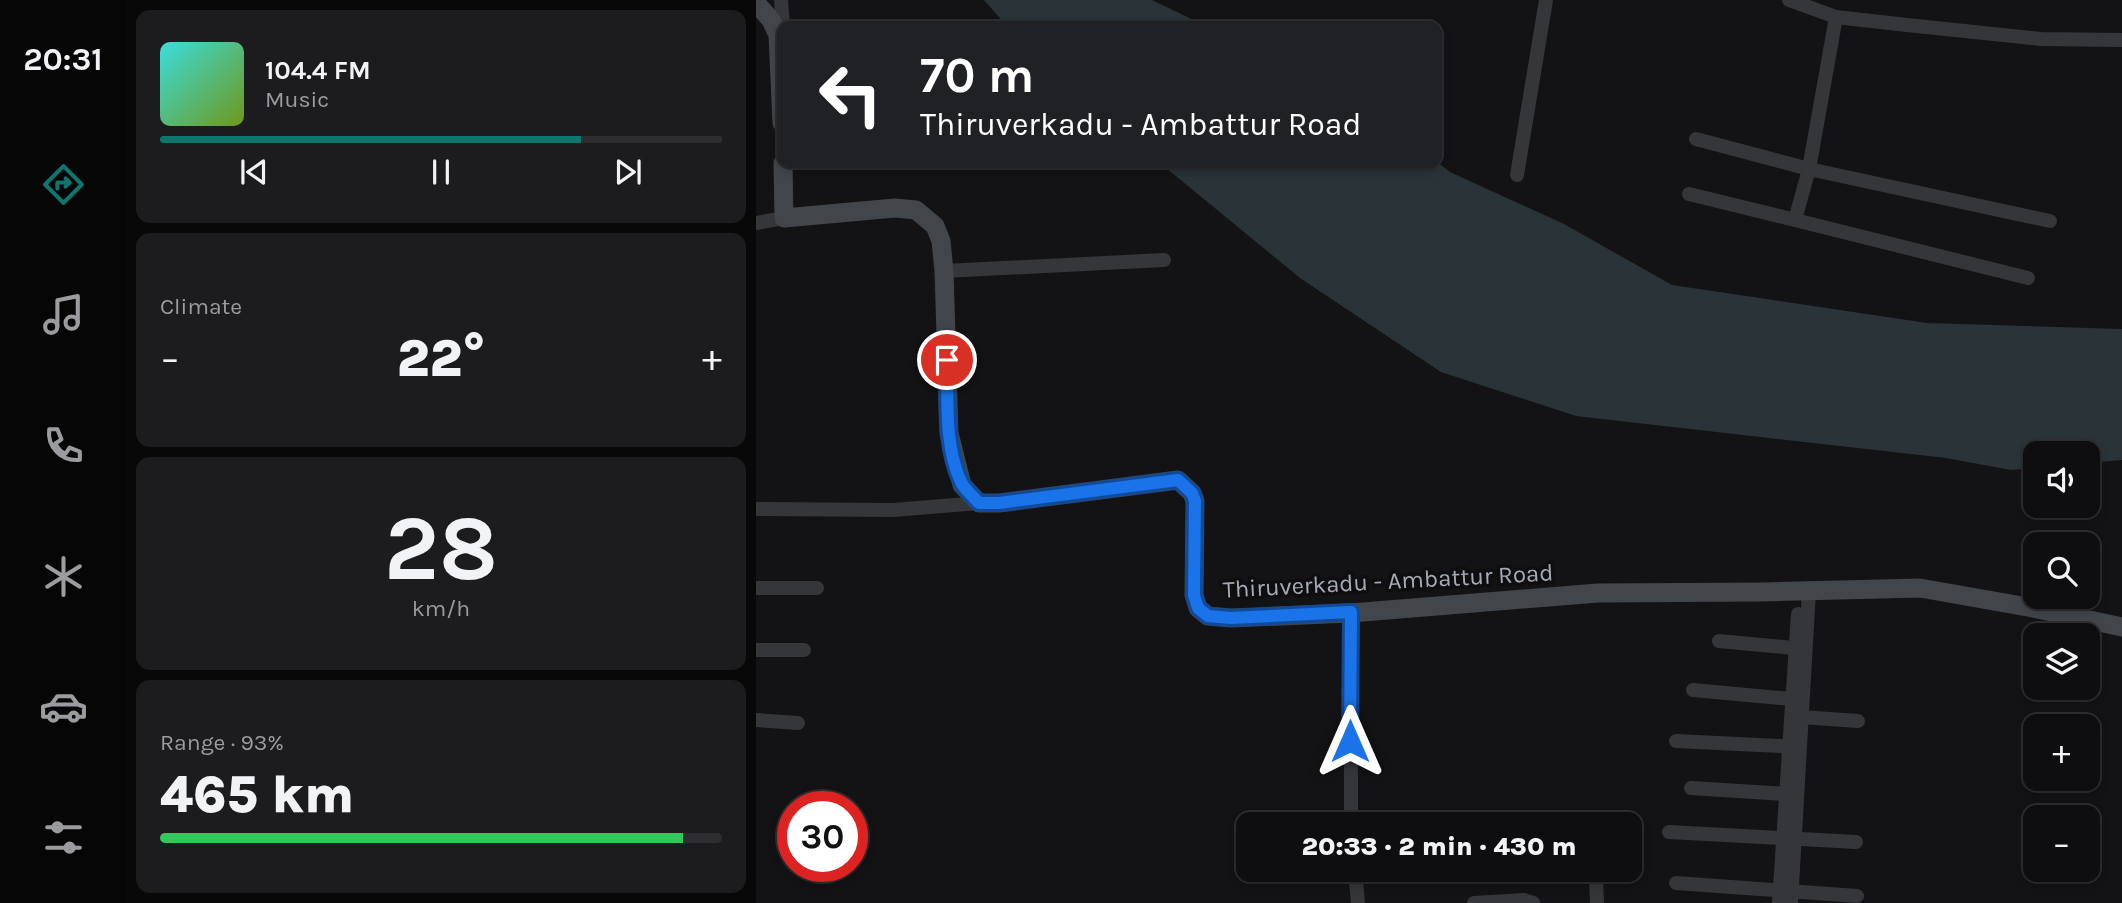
<!DOCTYPE html>
<meta charset="utf-8">
<style>
:root{--surface:#0e0e10;--page:#1c1c1e;--text:#f1f3f6;--muted:#9b9c9f;--line:#2e2e30;--accent:#0f766e}
body{margin:0;font-family:Karla,sans-serif;background:var(--page);color:var(--text);height:100vh;display:flex;flex-direction:column;font-size:26px;white-space:nowrap}
*{box-sizing:border-box;margin:0}
p{font-size:23px;color:var(--muted)}
.icon{flex:none;width:38px;height:38px;fill:none;stroke:currentColor;stroke-width:2;stroke-linecap:round;stroke-linejoin:round}
.map{position:relative;flex:1;overflow:hidden}
.drawer{display:flex;flex-direction:column;gap:10px;padding:10px;background:#080809;width:630px}
.drawer>*{flex:none}
.hud{position:absolute;left:21px;top:21px;width:665px;height:147px;border-radius:14px;box-shadow:0 4px 10px #0003,0 0 0 2px var(--line);background:#202124;color:#fff;overflow:hidden}
.tools{position:absolute;left:1267px;top:441px;display:grid;gap:14px}
.tools a{display:grid;place-items:center;width:77px;height:77px;border-radius:14px;background:var(--surface);box-shadow:0 4px 10px #0003,0 0 0 2px var(--line);font-size:35px}
.speed{position:absolute;left:21px;top:791px;display:flex;gap:14px;font-size:35px;font-weight:700;text-align:center}
.speed>*{display:grid;place-content:center;width:91px;height:91px;border-radius:50%;background:var(--surface);box-shadow:0 4px 10px #0003,0 0 0 2px var(--line);line-height:1}
.speed .limit{border:10px solid #d22;background:#fff;color:#111}
.pin{position:absolute;display:grid;place-items:center;width:60px;height:60px;color:#fff;margin:-30px;border:4px solid #fff;border-radius:50%;box-shadow:0 2px 7px #0007}
.me{position:absolute;width:77px;margin:-38px;rotate:0deg;stroke-linejoin:round;filter:drop-shadow(0 0 5px #0008)}
.turn{display:flex;align-items:center;gap:24px;height:147px;padding:0 28px;font-size:32px}
.turn .icon{width:91px;height:91px;stroke-width:2.5}
.turn b{display:block;font-size:49px;line-height:60px}
.big{font-size:52px;font-weight:800;line-height:1.1}
.drawer .tile{flex:1;display:flex;flex-direction:column;justify-content:center;gap:10px;min-width:0;padding:0 24px;border-radius:14px;background:var(--page)}
.drawer .dial{align-items:center;gap:0}
.dial b{font-size:91px;line-height:1}
.song{display:flex;align-items:center;gap:21px}
.cover{width:84px;height:84px;border-radius:10px;background:linear-gradient(135deg,hsl(180 70% 55%),hsl(80 70% 35%))}
.played{height:7px;border-radius:4px;background:linear-gradient(90deg,var(--accent) 75%,var(--line) 75%)}
.keys{display:flex;justify-content:space-around;direction:ltr}
.heat{display:flex;justify-content:space-between;align-items:center;font-size:38px;direction:ltr}
.charge{height:10px;border-radius:5px;background:linear-gradient(90deg,#34c759 93%,var(--line) 0)}
.trip{position:absolute;left:480px;top:812px;width:406px;height:70px;border-radius:14px;background:var(--surface);box-shadow:0 4px 10px #0003,0 0 0 2px var(--line);font-weight:800;line-height:70px;text-align:center}
main{display:flex;flex:1;min-height:0}
.dock{display:flex;flex-direction:column;width:126px;justify-content:space-around;align-items:center;background:#060606;color:var(--muted)}
.dock .icon{width:49px;height:49px}
.dock .active{color:var(--accent)}
.dock b{font-size:32px;color:var(--text)}
.map>svg:first-child{display:block}
.water{fill:#2a3338}
.lines{fill:none;stroke-linecap:round;stroke-linejoin:round}
.street{stroke:#34363a;stroke-width:14}
.secondary{stroke:#42454a;stroke-width:19}
.route-casing{stroke:#114b97;stroke-width:18}
.route{stroke:#1a73e8;stroke-width:12}
.labels{text-anchor:middle;stroke-width:7;stroke-linejoin:round;paint-order:stroke}
.street-label{font-size:24px;fill:#a5abb5;stroke:#0e0e10}
</style>
<main>
<nav class="dock">
<b>20:31</b>
<svg class="icon active" aria-label="directions" viewBox="0 0 24 24"><path d="M12 3l9 9-9 9-9-9zM9 14v-3h6M13 9l2 2-2 2"/></svg>
<svg class="icon" aria-label="music" viewBox="0 0 24 24"><path d="M9 18V5l10-2v13"/><circle cx="6" cy="18" r="3"/><circle cx="16" cy="16" r="3"/></svg>
<svg class="icon" aria-label="phone" viewBox="0 0 24 24"><path d="M5 4h4l2 5-3 2q2 4 5 5l2-3 5 2v4C11 20 4 13 5 4z"/></svg>
<svg class="icon" aria-label="climate" viewBox="0 0 24 24"><path d="M12 3v18M4 7l16 10M4 17L20 7"/></svg>
<svg class="icon" aria-label="car" viewBox="0 0 24 24"><path d="M5 17H2v-5l4-1 3-4h7l3 4 3 1v5h-3M9 17h6M6 11h13"/><circle cx="7" cy="17" r="2"/><circle cx="17" cy="17" r="2"/></svg>
<svg class="icon" aria-label="filters" viewBox="0 0 24 24"><path d="M4 7h16M4 17h16"/><circle cx="9" cy="7" r="2"/><circle cx="15" cy="17" r="2"/></svg>
</nav>
<section class="drawer">
<div class="tile">
<div class="song"><i class="cover"></i><div><b>104.4 FM</b><p>Music</p></div></div>
<div class="played"></div>
<div class="keys"><svg class="icon" aria-label="previous" viewBox="0 0 24 24"><path d="M18 5L8 12l10 7zM5 5v14"/></svg><svg class="icon" aria-label="pause" viewBox="0 0 24 24"><path d="M8 5v14M16 5v14"/></svg><svg class="icon" aria-label="next" viewBox="0 0 24 24"><path d="M6 5l10 7-10 7zM19 5v14"/></svg></div>
</div>
<div class="tile"><p>Climate</p>
<div class="heat"><a>−</a><b class="big">22°</b><a>+</a></div>
</div>
<div class="tile dial"><b>28</b><p>km/h</p></div>
<div class="tile"><p>Range · 93%</p><b class="big">465 km</b><div class="charge"></div></div>
</section>
<div class="map">
<svg width="1366" height="903" viewBox="0 0 1366 903">
<rect width="100%" height="100%" fill="#131315"/>
<g class="water">
<polygon points="228,0 396,0 450,26 251,26"/>
<polygon points="681,162 694,172 808,224 916,285 1171,323 1366,329 1366,460 1332,463 1332,453 1279,453 1279,468 1255,470 1190,458 820,416 685,372 544,278 404,163"/>
</g>
<g class="lines">
<g class="street">
<polyline points="25,0 27,26"/>
<polyline points="1033,0 1080,17 1151,25 1285,39 1366,40"/>
<polyline points="940,139 1053,169 1294,221"/>
<polyline points="761,175 790,0"/>
<polyline points="933,194 1039,220 1053,169 1080,17"/>
<polyline points="1039,220 1272,278"/>
<polyline points="0,223 28,218"/>
<polyline points="188,271 408,260"/>
<polyline points="0,509 137,510 223,503"/>
<polyline points="0,588 61,588"/>
<polyline points="595,613 595,824"/>
<polyline points="963,641 1048,649"/>
<polyline points="0,650 48,650"/>
<polyline points="937,690 1036,699"/>
<polyline points="1045,717 1102,721"/>
<polyline points="0,720 42,723"/>
<polyline points="920,741 1042,747"/>
<polyline points="935,788 1030,794"/>
<polyline points="913,832 1100,842"/>
<polyline points="599,870 602,903"/>
<polyline points="840,878 841,903"/>
<polyline points="920,883 1101,896"/>
<polyline points="718,903 768,900 777,903"/>
<polyline points="1023,903 1042,614"/>
<polyline points="1035,903 1053,591"/>
</g>
<g class="secondary">
<polyline points="0,3 15,20 22,35 26,123"/>
<polyline points="27,163 28,218 139,208 160,210 179,226 185,241 188,271 193,433 206,485 223,503 243,503 422,480 436,493 439,501 438,595 442,608 452,616 475,618 595,613 842,593 1006,592 1164,588 1277,608 1366,627"/>
</g>
</g>
<g class="lines">
<defs>
<path id="route" d="M191 360C192 399 188 445 205 482 209 490 217 496 223 503H243L422 480 436 493 439 501 438 595 442 608 452 616 475 618 595 612 594 741"/>
</defs>
<use href="#route" class="route-casing"/>
<use href="#route" class="route"/>
</g>
<g class="labels">
<g class="street-label">
<text transform="translate(632 581) rotate(-3)" y="8">Thiruverkadu - Ambattur Road</text>
</g>
</g>
</svg>
<div class="tools">
<a><svg class="icon" aria-label="sound" viewBox="0 0 24 24"><path d="M4 9h4l5-4v14l-5-4H4zM17 9q2 3 0 6"/></svg></a>
<a><svg class="icon" aria-label="search" viewBox="0 0 24 24"><circle cx="10" cy="10" r="6"/><path d="M15 15l6 6"/></svg></a>
<a><svg class="icon" aria-label="layers" viewBox="0 0 24 24"><path d="M12 4l9 5-9 5-9-5zM3 14l9 5 9-5"/></svg></a>
<a>+</a>
<a>−</a>
</div>
<div class="speed"><div class="limit">30</div></div>
<div class="pin" style="left:191px;top:360px;background:#d93025"><svg class="icon" aria-label="arrive" viewBox="0 0 24 24"><path d="M6 21V4h12l-3 4 3 4H6"/></svg></div>
<svg class="me" style="left:594px;top:741px" viewBox="-20 -20 40 40"><path d="M0-17L14 15 0 8-14 15z" fill="#1a73e8" stroke="#fff" stroke-width="4"/></svg>
<div class="trip">20:33 · 2 min · 430 m</div>
<div class="hud">
<div class="turn"><svg class="icon" aria-label="left" viewBox="0 0 24 24"><path d="M17 20v-9H6M10 6l-5 5 5 5"/></svg><div><b>70 m</b>Thiruverkadu - Ambattur Road</div></div>
</div>
</div>
</main>
